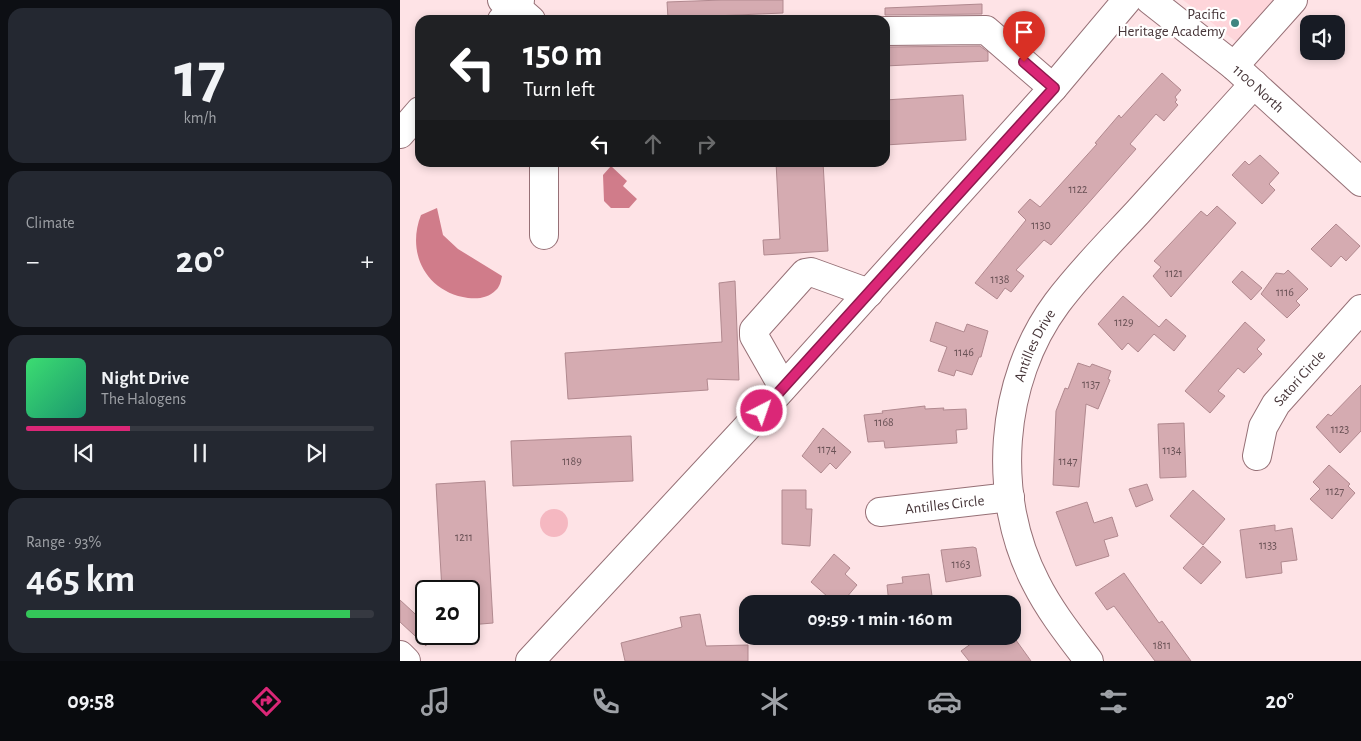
<!DOCTYPE html>
<meta charset="utf-8">
<style>
:root{--surface:#171b24;--page:#242831;--text:#f1f3f6;--muted:#9ea1a6;--line:#363941;--accent:#db2777}
body{margin:0;font-family:"Alegreya Sans",sans-serif;background:var(--page);color:var(--text);height:100vh;display:flex;flex-direction:column;font-size:19px;white-space:nowrap}
*{box-sizing:border-box;margin:0}
p{font-size:16px;color:var(--muted)}
.icon{flex:none;width:28px;height:28px;fill:none;stroke:currentColor;stroke-width:2;stroke-linecap:round;stroke-linejoin:round}
.map{position:relative;flex:1;overflow:hidden}
.details{display:flex;flex-direction:column;gap:8px;padding:8px;background:#0d0f14;width:400px}
.details>*{flex:none}
.guide{position:absolute;left:15px;top:15px;width:475px;height:152px;border-radius:15px;box-shadow:0 2px 8px #0003;background:#202124;color:#fff;overflow:hidden}
.tools{position:absolute;left:900px;top:15px;display:grid;gap:10px}
.tools a{display:grid;place-items:center;width:45px;height:45px;border-radius:10px;background:var(--surface);box-shadow:0 2px 8px #0003;font-size:25px}
.speed{position:absolute;left:15px;top:580px;display:flex;gap:10px;font-size:25px;font-weight:700;text-align:center}
.speed>*{display:grid;place-content:center;width:65px;height:65px;border-radius:50%;background:var(--surface);box-shadow:0 2px 8px #0003;line-height:1}
.speed .limit{border:2px solid #111;border-radius:8px;background:#fff;color:#111}
.pin{position:absolute;display:grid;place-items:center;width:42px;height:42px;color:#fff;margin:-51px -21px;border-radius:50% 50% 50% 0;rotate:-45deg;box-shadow:0 0 5px #0007}
.pin .icon{rotate:45deg}
.me{position:absolute;width:55px;margin:-28px;rotate:41deg;stroke-linejoin:round;filter:drop-shadow(0 0 4px #0008)}
.turn{display:flex;align-items:center;gap:18px;height:105px;padding:0 25px;font-size:22px}
.turn .icon{width:65px;height:65px;stroke-width:2.5}
.turn b{display:block;font-size:35px;line-height:42px}
.lanes{display:flex;align-items:center;height:48px;padding:0 25px;background:#0003;justify-content:center;gap:25px;direction:ltr}
.lanes .off{opacity:.35}
.big{font-size:38px;font-weight:700;line-height:1.1}
.details .widget{flex:1;display:flex;flex-direction:column;justify-content:center;gap:8px;min-width:0;padding:0 18px;border-radius:15px;background:var(--page)}
.details .dial{align-items:center;gap:0}
.dial b{font-size:65px;line-height:1}
.song{display:flex;align-items:center;gap:15px}
.cover{width:60px;height:60px;border-radius:8px;background:linear-gradient(135deg,hsl(140 70% 55%),hsl(160 70% 35%))}
.played{height:5px;border-radius:2px;background:linear-gradient(90deg,var(--accent) 30%,var(--line) 30%)}
.keys{display:flex;justify-content:space-around;direction:ltr}
.heat{display:flex;justify-content:space-between;align-items:center;font-size:28px;direction:ltr}
.charge{height:8px;border-radius:4px;background:linear-gradient(90deg,#34c759 93%,var(--line) 0)}
.trip{position:absolute;left:339px;top:595px;width:282px;height:50px;border-radius:15px;background:var(--surface);box-shadow:0 2px 8px #0003;font-weight:700;line-height:50px;text-align:center}
.tabs{display:flex;height:80px;justify-content:space-around;align-items:center;background:#090b0e;color:var(--muted)}
.tabs .icon{width:35px;height:35px}
.tabs .active{color:var(--accent)}
.tabs b{font-size:22px;color:var(--text)}
main{display:flex;flex:1;min-height:0}
.map>svg:first-child{display:block}
.built{fill:#fed5da}
.green{fill:#f5b8c1}
.water{fill:#d07c8a}
.building{fill:#d5abb1;stroke:#b1898f}
.lines{fill:none;stroke-linecap:round;stroke-linejoin:round}
.minor-casing{stroke:#967076;stroke-width:30}
.major-casing{stroke:#967076;stroke-width:30}
.minor{stroke:#fff;stroke-width:28}
.major{stroke:#fff;stroke-width:28}
.route-casing{stroke:#8e194d;stroke-width:12}
.route{stroke:#db2777;stroke-width:9}
.poi-dot{fill:#3f8681;stroke:#fff;stroke-width:2}
.labels{text-anchor:middle;stroke-width:4.5;stroke-linejoin:round;paint-order:stroke}
.number-label{font-size:12px;fill:#6a5256}
.poi-label{font-size:15px;fill:#463538;stroke:#fff;text-anchor:end}
.street-label{font-size:15px;fill:#463538;stroke:#fff}
</style>
<main>
<section class="details">
<div class="widget dial"><b>17</b><p>km/h</p></div>
<div class="widget"><p>Climate</p>
<div class="heat"><a>−</a><b class="big">20°</b><a>+</a></div>
</div>
<div class="widget">
<div class="song"><i class="cover"></i><div><b>Night Drive</b><p>The Halogens</p></div></div>
<div class="played"></div>
<div class="keys"><svg class="icon" aria-label="previous" viewBox="0 0 24 24"><path d="M18 5L8 12l10 7zM5 5v14"/></svg><svg class="icon" aria-label="pause" viewBox="0 0 24 24"><path d="M8 5v14M16 5v14"/></svg><svg class="icon" aria-label="next" viewBox="0 0 24 24"><path d="M6 5l10 7-10 7zM19 5v14"/></svg></div>
</div>
<div class="widget"><p>Range · 93%</p><b class="big">465 km</b><div class="charge"></div></div>
</section>
<div class="map">
<svg width="961" height="661" viewBox="0 0 961 661">
<rect width="100%" height="100%" fill="#fee3e6"/>
<polygon class="built" points="783,0 879,0 839,44"/>
<circle class="green" cx="154" cy="523" r="14"/>
<g class="water">
<polygon points="211,166 227,181 223,186 237,199 229,208 211,208 204,201 203,175"/>
<path d="M37 208 43 235 58 249 102 276C101 280 100 287 96 290 88 298 79 299 68 298 26 292 6 253 21 215Z"/>
</g>
<g class="building">
<polygon points="322,0 383,0 383,13 268,18 267,2"/>
<polygon points="582,4 582,14 485,15 485,8"/>
<polygon points="580,46 588,52 588,61 485,66 485,47"/>
<polygon points="762,73 781,90 775,97 777,100 775,102 778,105 764,121 756,114 730,144 736,149 692,199 651,245 644,240 616,270 624,276 611,292 605,288 597,299 575,283 626,220 618,212 630,199 640,207 697,144 695,143 719,115 721,118"/>
<polygon points="563,95 566,140 485,145 485,100"/>
<polygon points="860,155 879,173 869,184 875,190 862,204 832,175 845,161 849,165"/>
<polygon points="376,162 423,162 428,251 364,255 363,240 380,239"/>
<polygon points="817,206 836,223 771,297 753,276 761,267 754,261 801,211 807,216"/>
<polygon points="936,224 960,246 946,261 941,256 931,267 911,249"/>
<polygon points="888,270 908,289 896,301 900,305 887,318 861,294 876,273 884,274"/>
<polygon points="842,271 862,288 851,300 832,282"/>
<polygon points="335,281 339,380 307,379 308,390 168,399 165,353 322,342 319,283"/>
<polygon points="723,296 759,327 766,319 786,336 774,351 754,334 738,352 728,343 722,350 698,324"/>
<polygon points="536,322 564,332 567,324 588,331 581,357 579,357 572,375 556,370 554,376 538,371 547,347 530,341"/>
<polygon points="845,322 865,340 857,349 862,354 844,373 838,368 818,391 825,396 810,413 785,391"/>
<polygon points="678,363 690,367 692,364 711,371 708,379 710,380 698,409 686,404 679,487 653,485 656,411 665,388 668,389"/>
<polygon points="961,385 961,431 940,453 916,427 928,414 931,416"/>
<polygon points="525,406 525,409 544,408 543,410 566,409 567,429 556,430 557,443 485,448 484,441 468,442 464,415 483,413 482,411"/>
<polygon points="784,423 786,477 760,478 758,424"/>
<polygon points="423,428 451,452 436,469 430,463 421,473 402,456"/>
<polygon points="231,436 233,481 113,486 111,441"/>
<polygon points="929,465 950,484 948,486 955,493 932,519 910,499 920,489 913,482"/>
<polygon points="85,481 93,623 69,625 69,591 42,591 36,484"/>
<polygon points="747,484 753,500 736,507 729,489"/>
<polygon points="382,490 406,490 406,509 412,509 410,546 382,544"/>
<polygon points="793,490 825,519 803,545 770,516"/>
<polygon points="687,502 694,523 712,517 718,536 704,540 709,556 676,566 656,512"/>
<polygon points="875,525 875,531 892,528 897,560 881,562 882,573 846,578 840,530"/>
<polygon points="803,546 821,562 801,584 783,568"/>
<polygon points="573,547 576,548 581,576 546,582 541,550"/>
<polygon points="434,554 450,568 445,574 457,585 441,604 436,604 411,582"/>
<polygon points="724,573 759,623 762,621 791,661 755,661 714,606 707,610 695,593"/>
<polygon points="529,574 532,596 526,597 527,604 489,604 487,585 503,583 502,577"/>
<polygon points="0,600 26,624 26,646 0,622"/>
<polygon points="300,614 306,646 348,645 348,661 225,661 221,643 282,627 280,617"/>
<polygon points="566,636 613,636 631,661 569,661 561,651 572,643"/>
</g>
<g class="lines">
<defs>
<g id="minor">
<polyline points="102,0 115,6 131,20"/>
<path id="s1" d="M750 0 834 66 961 182"/>
<polyline points="834,66 893,0"/>
<polyline points="653,88 727,0"/>
<polyline points="144,162 144,235"/>
<polyline points="383,387 354,336 354,330 405,273 411,272 469,293"/>
<path id="s2" d="M857 456 863 427 876 404 961 309"/>
<path id="s3" d="M480 512 610 497"/>
<polyline points="0,655 6,661"/>
<polyline points="130,661 362,411 653,88 586,30 485,31"/>
<path id="s4" d="M689 661C670 636 650 611 636 583 591 497 599 381 657 303 681 271 710 242 737 213 776 170 815 127 854 84"/>
</g>
<g id="major">
<polyline points="102,20 120,0"/>
<polyline points="0,134 20,111"/>
</g>
</defs>
<use href="#minor" class="minor-casing"/>
<use href="#major" class="major-casing"/>
<use href="#minor" class="minor"/>
<use href="#major" class="major"/>
</g>
<g class="lines">
<defs>
<polyline id="route" points="362,411 654,88 624,62"/>
</defs>
<use href="#route" class="route-casing"/>
<use href="#route" class="route"/>
</g>
<circle class="poi-dot" cx="835" cy="23" r="5"/>
<g class="labels">
<g class="number-label">
<text x="678" y="193">1122</text>
<text x="641" y="229">1130</text>
<text x="774" y="277">1121</text>
<text x="600" y="283">1138</text>
<text x="885" y="296">1116</text>
<text x="724" y="326">1129</text>
<text x="564" y="356">1146</text>
<text x="691" y="388">1137</text>
<text x="484" y="426">1168</text>
<text x="940" y="433">1123</text>
<text x="427" y="453">1174</text>
<text x="772" y="454">1134</text>
<text x="172" y="465">1189</text>
<text x="668" y="465">1147</text>
<text x="935" y="495">1127</text>
<text x="64" y="541">1211</text>
<text x="868" y="549">1133</text>
<text x="561" y="568">1163</text>
<text x="762" y="649">1811</text>
</g>
<g class="poi-label">
<text x="825" y="19">Pacific<tspan x="825" dy="17">Heritage Academy</tspan></text>
</g>
<g class="street-label">
<text dy="5" stroke="none"><textPath href="#s1" startOffset="140">1100 North</textPath></text>
<text dy="5" stroke="none"><textPath href="#s4" startOffset="341">Antilles Drive</textPath></text>
<text dy="5" stroke="none"><textPath href="#s2" startOffset="91">Satori Circle</textPath></text>
<text dy="5" stroke="none"><textPath href="#s3" startOffset="65">Antilles Circle</textPath></text>
</g>
</g>
</svg>
<div class="tools">
<a><svg class="icon" aria-label="sound" viewBox="0 0 24 24"><path d="M4 9h4l5-4v14l-5-4H4zM17 9q2 3 0 6"/></svg></a>
</div>
<div class="speed"><div class="limit">20</div></div>
<div class="pin" style="left:624px;top:62px;background:#d93025"><svg class="icon" aria-label="arrive" viewBox="0 0 24 24"><path d="M6 21V4h12l-3 4 3 4H6"/></svg></div>
<svg class="me" style="left:362px;top:411px" viewBox="-20 -20 40 40"><circle r="17" fill="#db2777" stroke="#fff" stroke-width="3"/><path d="M0-11L8 9 0 5-8 9z" fill="#fff"/></svg>
<div class="trip">09:59 · 1 min · 160 m</div>
<div class="guide">
<div class="turn"><svg class="icon" aria-label="left" viewBox="0 0 24 24"><path d="M17 20v-9H6M10 6l-5 5 5 5"/></svg><div><b>150 m</b>Turn left</div></div>
<div class="lanes"><svg class="icon" aria-label="left" viewBox="0 0 24 24"><path d="M17 20v-9H6M10 6l-5 5 5 5"/></svg><svg class="icon off" aria-label="ahead" viewBox="0 0 24 24"><path d="M12 20V5M6 11l6-6 6 6"/></svg><svg class="icon off" aria-label="right" viewBox="0 0 24 24"><path d="M7 20v-9h11M14 6l5 5-5 5"/></svg></div>
</div>
</div>
</main>
<nav class="tabs">
<b>09:58</b>
<svg class="icon active" aria-label="directions" viewBox="0 0 24 24"><path d="M12 3l9 9-9 9-9-9zM9 14v-3h6M13 9l2 2-2 2"/></svg>
<svg class="icon" aria-label="music" viewBox="0 0 24 24"><path d="M9 18V5l10-2v13"/><circle cx="6" cy="18" r="3"/><circle cx="16" cy="16" r="3"/></svg>
<svg class="icon" aria-label="phone" viewBox="0 0 24 24"><path d="M5 4h4l2 5-3 2q2 4 5 5l2-3 5 2v4C11 20 4 13 5 4z"/></svg>
<svg class="icon" aria-label="climate" viewBox="0 0 24 24"><path d="M12 3v18M4 7l16 10M4 17L20 7"/></svg>
<svg class="icon" aria-label="car" viewBox="0 0 24 24"><path d="M5 17H2v-5l4-1 3-4h7l3 4 3 1v5h-3M9 17h6M6 11h13"/><circle cx="7" cy="17" r="2"/><circle cx="17" cy="17" r="2"/></svg>
<svg class="icon" aria-label="filters" viewBox="0 0 24 24"><path d="M4 7h16M4 17h16"/><circle cx="9" cy="7" r="2"/><circle cx="15" cy="17" r="2"/></svg>
<b>20°</b>
</nav>
